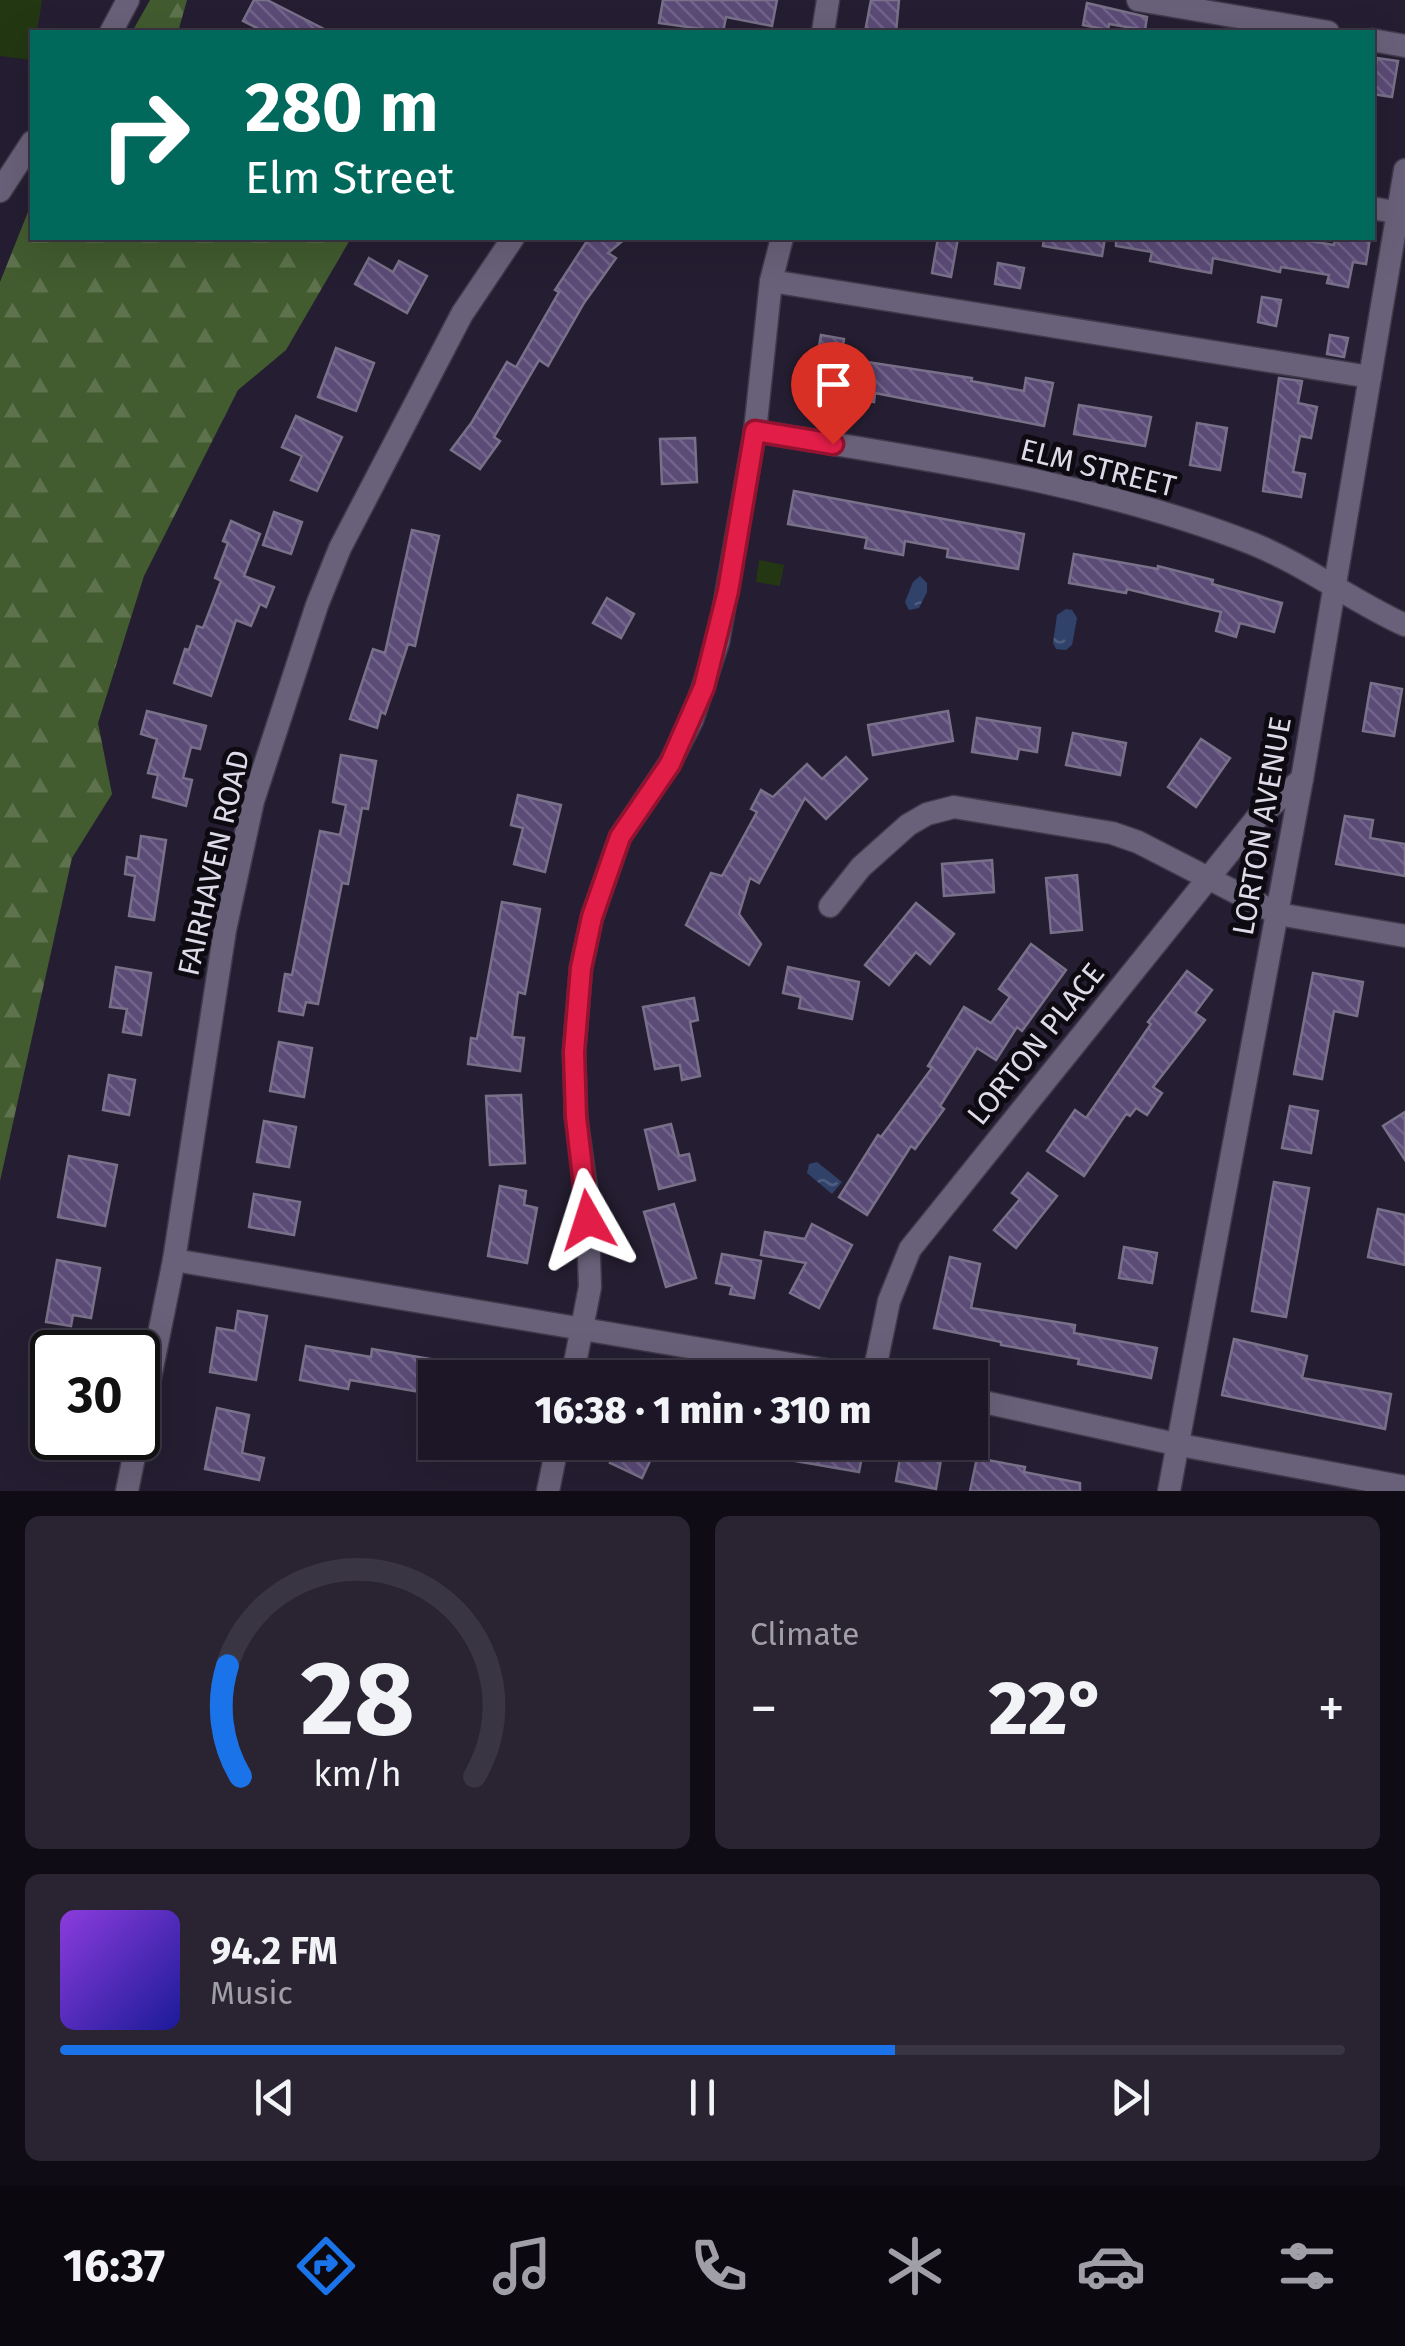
<!DOCTYPE html>
<meta charset="utf-8">
<style>
:root{--surface:#1c1626;--page:#292332;--text:#f1f3f6;--muted:#a09fa7;--line:#3a3543;--accent:#1a73e8}
body{margin:0;font-family:"Fira Sans",sans-serif;background:var(--page);color:var(--text);height:100vh;display:flex;flex-direction:column;font-size:38px;white-space:nowrap}
*{box-sizing:border-box;margin:0}
p{font-size:32px;color:var(--muted)}
.icon{flex:none;width:55px;height:55px;fill:none;stroke:currentColor;stroke-width:2;stroke-linecap:round;stroke-linejoin:round}
.map{position:relative;height:1491px;overflow:hidden}
.drawer{display:flex;flex-direction:column;gap:25px;padding:25px;background:#0f0c15;flex:1}
.drawer>*{flex:none}
.guide{position:absolute;left:30px;top:30px;width:1345px;height:210px;border-radius:0px;box-shadow:0 10px 40px #0002,0 0 0 2px var(--line);background:#00695c;color:#fff;overflow:hidden}
.speed{position:absolute;left:30px;top:1330px;display:flex;gap:20px;font-size:50px;font-weight:700;text-align:center}
.speed>*{display:grid;place-content:center;width:130px;height:130px;border-radius:50%;background:var(--surface);box-shadow:0 10px 40px #0002,0 0 0 2px var(--line);line-height:1}
.speed .limit{border:5px solid #111;border-radius:15px;background:#fff;color:#111}
.pin{position:absolute;display:grid;place-items:center;width:85px;height:85px;color:#fff;margin:-102px -42px;border-radius:50% 50% 50% 0;rotate:-45deg;box-shadow:0 0 10px #0007}
.pin .icon{rotate:45deg}
.me{position:absolute;width:110px;margin:-55px;rotate:354deg;stroke-linejoin:round;filter:drop-shadow(0 0 8px #0008)}
.turn{display:flex;align-items:center;gap:35px;height:210px;padding:0 50px;font-size:45px}
.turn .icon{width:130px;height:130px;stroke-width:2.5}
.turn b{display:block;font-size:70px;line-height:85px}
.big{font-size:75px;font-weight:800;line-height:1.1}
.drawer .widget{flex:1;display:flex;flex-direction:column;justify-content:center;gap:15px;min-width:0;padding:0 35px;border-radius:15px;background:var(--page)}
.drawer .dial{align-items:center;gap:0}
.dial svg{height:260px;overflow:visible;fill:none;stroke:var(--line);stroke-width:7;stroke-linecap:round;text-anchor:middle}
.dial text{fill:var(--text);stroke:none}
.song{display:flex;align-items:center;gap:30px}
.cover{width:120px;height:120px;border-radius:15px;background:linear-gradient(135deg,hsl(270 70% 55%),hsl(240 70% 35%))}
.played{height:10px;border-radius:5px;background:linear-gradient(90deg,var(--accent) 65%,var(--line) 65%)}
.keys{display:flex;justify-content:space-around;direction:ltr}
.heat{display:flex;justify-content:space-between;align-items:center;font-size:55px;direction:ltr}
.drawer .tiles{flex:1;display:grid;gap:25px;grid-template-columns:1fr 1fr}
.widget:last-child{grid-column:span 2}
.trip{position:absolute;left:418px;top:1360px;width:570px;height:100px;border-radius:0px;background:var(--surface);box-shadow:0 10px 40px #0002,0 0 0 2px var(--line);font-weight:800;line-height:100px;text-align:center}
.tab-bar{display:flex;height:160px;justify-content:space-around;align-items:center;background:#0b090f;color:var(--muted)}
.tab-bar .icon{width:70px;height:70px}
.tab-bar .active{color:var(--accent)}
.tab-bar b{font-size:45px;color:var(--text)}
.map>svg:first-child{display:block}
.forest{fill:url(#forest-firs)}
.pitch{fill:#233713}
.water{fill:url(#water-ripples)}
.building{fill:url(#building-back-hatch);stroke:#787189;stroke-width:2.5}
.lines{fill:none;stroke-linecap:round;stroke-linejoin:round}
.minor-casing{stroke:#403a4b;stroke-width:25}
.minor{stroke:#696179;stroke-width:22}
.route-casing{stroke:#92132f;stroke-width:25}
.route{stroke:#e11d48;stroke-width:18}
.labels{text-anchor:middle;stroke-width:10;stroke-linejoin:round;paint-order:stroke}
.street-label{font-size:30px;fill:#dedae8;stroke:#0d0a12}
</style>
<div class="map">
<svg width="1405" height="1491" viewBox="0 0 1405 1491">
<defs>
<pattern id="forest-firs" width="22" height="20" patternUnits="userSpaceOnUse" patternTransform="scale(2.5)"><rect width="22" height="20" fill="#425b2f"/><path d="M5 1l3.5 6h-7zM16 11l3.5 6h-7z" fill="#5d724d"/></pattern>
<pattern id="water-ripples" width="26" height="14" patternUnits="userSpaceOnUse" patternTransform="scale(2.5)"><rect width="26" height="14" fill="#30426a"/><path d="M2 4q2-2 4 0t4 0M15 11q2-2 4 0t4 0" fill="none" stroke="#4e5d7f"/></pattern>
<pattern id="building-back-hatch" width="6" height="6" patternUnits="userSpaceOnUse" patternTransform="scale(2.5)"><rect width="6" height="6" fill="#5b4b77"/><path d="M-1 5l2 2M0 0l6 6M5-1l2 2" fill="none" stroke="#72648a"/></pattern>
</defs>
<rect width="100%" height="100%" fill="#251e32"/>
<g class="forest">
<polygon points="150,0 187,0 178,32 132,32"/>
<polygon points="32,202 32,238 351,238 286,350 238,390 144,576 98,723 112,794 72,858 0,1181 0,282"/>
</g>
<g class="pitch">
<polygon points="0,0 42,0 37,32 32,32 32,60 0,56"/>
<polygon points="759,560 784,565 780,586 756,582"/>
</g>
<g class="water">
<polygon points="920,576 927,583 927,592 919,608 909,610 905,602 913,582"/>
<polygon points="1066,609 1072,610 1077,618 1072,645 1066,650 1056,649 1053,643 1057,615"/>
<polygon points="817,1162 842,1182 832,1194 807,1173 809,1164"/>
</g>
<g class="building">
<polygon points="254,0 267,0 330,32 265,32 243,21"/>
<polygon points="663,0 777,0 772,26 726,17 723,32 659,23"/>
<polygon points="871,0 899,0 896,32 865,32"/>
<polygon points="1087,3 1147,17 1145,30 1109,24 1108,30 1083,25"/>
<polygon points="1377,58 1398,61 1392,97 1372,94"/>
<polygon points="589,238 626,238 608,253 616,258 584,303 548,366 539,360 494,437 500,441 480,469 451,450 472,422 507,362 516,367 559,292 555,290"/>
<polygon points="938,238 958,238 951,277 932,273"/>
<polygon points="1044,238 1105,238 1102,256 1043,246"/>
<polygon points="1116,238 1292,238 1334,245 1335,238 1370,238 1366,264 1353,262 1348,287 1327,283 1329,275 1281,267 1280,272 1213,258 1211,273 1184,268 1150,261 1152,252 1116,246"/>
<polygon points="369,258 393,272 399,261 427,276 407,313 355,284"/>
<polygon points="998,263 1024,268 1020,288 995,284"/>
<polygon points="1262,297 1281,300 1276,326 1258,322"/>
<polygon points="821,335 844,339 841,358 972,378 971,381 1024,391 1026,378 1053,383 1044,426 875,393 874,402 811,391"/>
<polygon points="1330,335 1348,338 1344,357 1327,354"/>
<polygon points="336,348 374,363 356,411 318,397"/>
<polygon points="1279,378 1302,381 1298,403 1317,407 1311,438 1300,436 1293,472 1305,474 1301,497 1263,491"/>
<polygon points="1079,405 1151,417 1145,446 1074,434"/>
<polygon points="296,416 342,437 317,491 291,480 302,456 282,447"/>
<polygon points="1197,423 1227,428 1220,470 1190,465"/>
<polygon points="695,438 697,482 662,484 660,439"/>
<polygon points="794,491 1024,534 1018,569 947,557 948,549 905,541 903,555 865,548 867,538 788,524"/>
<polygon points="274,512 302,522 291,554 263,545"/>
<polygon points="231,521 260,534 244,576 274,587 266,607 260,604 251,626 236,620 211,696 174,683 185,649 189,650 197,626 203,628 221,581 215,578 228,543 223,541"/>
<polygon points="412,530 439,536 415,646 408,644 385,714 381,712 377,728 350,719 373,649 385,653"/>
<polygon points="1074,554 1158,569 1158,566 1213,580 1212,584 1282,603 1274,632 1240,623 1236,637 1216,631 1221,612 1127,589 1126,593 1069,583"/>
<polygon points="607,598 634,614 621,638 593,623"/>
<polygon points="1371,683 1402,689 1394,736 1363,731"/>
<polygon points="147,711 206,726 200,749 191,747 183,778 192,780 186,806 153,797 158,775 148,773 157,739 141,734"/>
<polygon points="948,711 953,741 873,755 868,725"/>
<polygon points="977,718 1040,728 1037,752 1019,749 1017,759 972,752"/>
<polygon points="1073,733 1126,743 1120,775 1066,765"/>
<polygon points="1201,739 1230,758 1196,807 1168,787"/>
<polygon points="341,755 376,761 368,809 362,808 348,884 342,883 318,1004 306,1002 303,1015 279,1011 285,974 292,975 320,831 340,835 346,805 333,802"/>
<polygon points="846,757 867,779 826,819 805,798 759,883 750,878 739,914 761,944 749,965 686,925 711,873 722,876 757,812 751,809 761,790 773,797 807,764 822,779"/>
<polygon points="518,795 561,805 545,872 514,864 523,828 511,825"/>
<polygon points="1345,816 1373,820 1370,838 1405,844 1405,876 1336,864"/>
<polygon points="141,836 166,840 154,920 129,916 135,876 125,874 127,857 138,859"/>
<polygon points="992,860 994,892 944,896 942,864"/>
<polygon points="1077,875 1082,930 1051,933 1046,878"/>
<polygon points="502,902 540,909 525,994 518,992 512,1037 524,1038 520,1071 468,1064 471,1038 477,1039"/>
<polygon points="916,903 954,934 930,964 916,952 889,985 865,965"/>
<polygon points="1031,944 1066,970 1022,1031 1017,1027 996,1060 977,1048 940,1106 944,1109 915,1149 911,1146 867,1215 839,1197 878,1135 881,1137 932,1068 928,1066 964,1007 991,1023 1010,997 999,989"/>
<polygon points="116,967 151,973 141,1035 123,1032 127,1009 110,1007"/>
<polygon points="788,967 859,982 852,1019 799,1008 801,997 783,993"/>
<polygon points="1187,971 1212,990 1195,1013 1205,1020 1153,1087 1162,1093 1147,1115 1136,1108 1130,1116 1126,1114 1084,1176 1047,1151 1075,1110 1086,1118 1151,1024 1148,1022"/>
<polygon points="1313,973 1363,982 1357,1016 1334,1011 1322,1079 1294,1074"/>
<polygon points="694,998 698,1020 690,1022 700,1076 682,1080 680,1065 655,1069 643,1007"/>
<polygon points="279,1042 312,1048 304,1097 270,1091"/>
<polygon points="109,1075 135,1080 129,1115 103,1110"/>
<polygon points="521,1095 525,1163 490,1165 486,1096"/>
<polygon points="1290,1106 1318,1111 1311,1153 1282,1148"/>
<polygon points="1405,1112 1405,1160 1383,1126"/>
<polygon points="264,1121 296,1127 289,1167 257,1162"/>
<polygon points="671,1124 679,1156 689,1154 695,1180 659,1189 645,1130"/>
<polygon points="69,1156 117,1165 105,1226 58,1217"/>
<polygon points="1028,1173 1057,1196 1016,1248 994,1230 1020,1199 1012,1193"/>
<polygon points="1274,1182 1309,1188 1286,1317 1252,1311"/>
<polygon points="500,1186 526,1191 524,1205 537,1208 527,1263 488,1256"/>
<polygon points="254,1194 300,1202 294,1235 249,1227"/>
<polygon points="674,1204 696,1278 666,1287 644,1212"/>
<polygon points="1378,1209 1405,1215 1405,1265 1368,1257"/>
<polygon points="812,1224 852,1245 819,1308 790,1293 806,1263 761,1255 765,1232 805,1239"/>
<polygon points="1124,1247 1157,1253 1152,1283 1119,1278"/>
<polygon points="722,1254 761,1261 754,1298 730,1294 732,1286 716,1283"/>
<polygon points="950,1257 980,1264 971,1308 1075,1325 1074,1333 1157,1348 1151,1378 1078,1364 1079,1359 1001,1345 1001,1342 934,1328"/>
<polygon points="57,1260 100,1268 91,1318 73,1315 71,1326 46,1322"/>
<polygon points="238,1311 267,1316 256,1380 210,1372 217,1328 235,1331"/>
<polygon points="1234,1339 1307,1356 1302,1378 1391,1394 1385,1429 1222,1395"/>
<polygon points="306,1346 371,1357 372,1349 442,1361 439,1378 435,1378 435,1384 428,1383 426,1393 350,1380 348,1389 300,1380"/>
<polygon points="44,1360 52,1360 52,1427 33,1423"/>
<polygon points="217,1408 249,1415 242,1453 264,1458 259,1480 205,1469"/>
<polygon points="620,1442 659,1442 642,1478 610,1463"/>
<polygon points="739,1442 843,1442 864,1446 859,1472 738,1451"/>
<polygon points="902,1447 942,1454 936,1489 896,1481"/>
<polygon points="977,1458 1025,1467 1024,1472 1080,1483 1080,1491 970,1491"/>
</g>
<g class="lines">
<defs>
<g id="minor">
<polyline points="1138,0 1328,32"/>
<polyline points="111,32 128,0"/>
<polyline points="823,32 828,0"/>
<polyline points="1372,40 1405,46"/>
<polyline points="0,191 32,142"/>
<polyline points="1372,208 1405,214"/>
<polyline points="771,281 1370,377"/>
<path d="M755 431C921 459 1093 481 1251 543 1306 565 1352 601 1405 625"/>
<polyline points="830,906 861,867 908,825 927,814 954,807 1112,833 1138,842 1278,914 1405,936"/>
<polyline points="174,1260 873,1378"/>
<polyline points="572,1378 590,1287 587,1195 576,1117 574,1052 581,968 592,917 620,837 670,763 692,720 718,642 755,431 771,281 782,238"/>
<polyline points="873,1378 889,1301 910,1249 1256,819 1302,779"/>
<polyline points="970,1399 1180,1445 1405,1487"/>
<polyline points="127,1491 174,1260 225,930 253,801 317,605 340,548 462,314 513,238"/>
<polyline points="548,1491 558,1442"/>
<polyline points="1169,1491 1302,779 1405,170"/>
</g>
</defs>
<use href="#minor" class="minor-casing"/>
<use href="#minor" class="minor"/>
</g>
<g class="lines">
<defs>
<polyline id="route" points="588,1220 576,1117 574,1052 581,968 592,917 620,837 670,764 704,687 728,591 755,431 833,444"/>
</defs>
<use href="#route" class="route-casing"/>
<use href="#route" class="route"/>
</g>
<g class="labels">
<g class="street-label">
<text transform="translate(1098 468) rotate(14)" y="10">ELM STREET</text>
<text transform="translate(1262 826) rotate(-80)" y="10">LORTON AVENUE</text>
<text transform="translate(214 863) rotate(-77)" y="10">FAIRHAVEN ROAD</text>
<text transform="translate(1036 1044) rotate(-51)" y="10">LORTON PLACE</text>
</g>
</g>
</svg>
<div class="speed"><div class="limit">30</div></div>
<div class="pin" style="left:833px;top:444px;background:#d93025"><svg class="icon" aria-label="arrive" viewBox="0 0 24 24"><path d="M6 21V4h12l-3 4 3 4H6"/></svg></div>
<svg class="me" style="left:588px;top:1220px" viewBox="-20 -20 40 40"><path d="M0-17L14 15 0 8-14 15z" fill="#e11d48" stroke="#fff" stroke-width="4"/></svg>
<div class="trip">16:38 · 1 min · 310 m</div>
<div class="guide">
<div class="turn"><svg class="icon" aria-label="right" viewBox="0 0 24 24"><path d="M7 20v-9h11M14 6l5 5-5 5"/></svg><div><b>280 m</b>Elm Street</div></div>
</div>
</div>
<section class="drawer">
<div class="tiles">
<div class="widget dial"><svg viewBox="0 0 100 80">
<path d="M14 69A42 42 0 1 1 86 69"/>
<path d="M14 69A42 42 0 0 1 10 35" stroke="#1a73e8"/>
<text x="50" y="56" font-size="32" font-weight="700">28</text>
<text x="50" y="72" font-size="11">km/h</text>
</svg></div>
<div class="widget"><p>Climate</p>
<div class="heat"><a>−</a><b class="big">22°</b><a>+</a></div>
</div>
<div class="widget">
<div class="song"><i class="cover"></i><div><b>94.2 FM</b><p>Music</p></div></div>
<div class="played"></div>
<div class="keys"><svg class="icon" aria-label="previous" viewBox="0 0 24 24"><path d="M18 5L8 12l10 7zM5 5v14"/></svg><svg class="icon" aria-label="pause" viewBox="0 0 24 24"><path d="M8 5v14M16 5v14"/></svg><svg class="icon" aria-label="next" viewBox="0 0 24 24"><path d="M6 5l10 7-10 7zM19 5v14"/></svg></div>
</div>
</div>
</section>
<nav class="tab-bar">
<b>16:37</b>
<svg class="icon active" aria-label="directions" viewBox="0 0 24 24"><path d="M12 3l9 9-9 9-9-9zM9 14v-3h6M13 9l2 2-2 2"/></svg>
<svg class="icon" aria-label="music" viewBox="0 0 24 24"><path d="M9 18V5l10-2v13"/><circle cx="6" cy="18" r="3"/><circle cx="16" cy="16" r="3"/></svg>
<svg class="icon" aria-label="phone" viewBox="0 0 24 24"><path d="M5 4h4l2 5-3 2q2 4 5 5l2-3 5 2v4C11 20 4 13 5 4z"/></svg>
<svg class="icon" aria-label="climate" viewBox="0 0 24 24"><path d="M12 3v18M4 7l16 10M4 17L20 7"/></svg>
<svg class="icon" aria-label="car" viewBox="0 0 24 24"><path d="M5 17H2v-5l4-1 3-4h7l3 4 3 1v5h-3M9 17h6M6 11h13"/><circle cx="7" cy="17" r="2"/><circle cx="17" cy="17" r="2"/></svg>
<svg class="icon" aria-label="filters" viewBox="0 0 24 24"><path d="M4 7h16M4 17h16"/><circle cx="9" cy="7" r="2"/><circle cx="15" cy="17" r="2"/></svg>
</nav>
